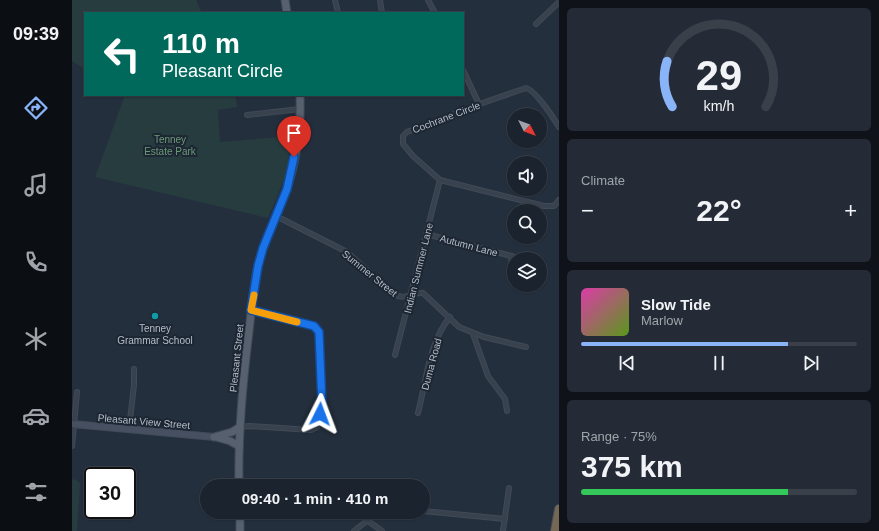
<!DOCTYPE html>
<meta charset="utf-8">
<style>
:root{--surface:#1b232e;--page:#242b36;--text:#f1f3f6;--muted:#a0a4aa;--line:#39404a;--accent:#8ab4f8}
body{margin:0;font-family:Arial,sans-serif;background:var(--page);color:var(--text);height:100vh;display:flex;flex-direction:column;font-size:15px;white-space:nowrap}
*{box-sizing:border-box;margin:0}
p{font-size:13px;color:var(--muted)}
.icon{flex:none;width:22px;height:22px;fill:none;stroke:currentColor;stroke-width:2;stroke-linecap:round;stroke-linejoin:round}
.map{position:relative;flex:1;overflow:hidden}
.details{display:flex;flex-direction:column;gap:8px;padding:8px;background:#0f1319;width:320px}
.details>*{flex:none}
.hud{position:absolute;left:12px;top:12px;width:380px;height:84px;border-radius:0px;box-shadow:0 1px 3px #0004,0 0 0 1px var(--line);background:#00695c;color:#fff;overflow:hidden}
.needle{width:26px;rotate:132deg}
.tools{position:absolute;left:435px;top:108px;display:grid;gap:8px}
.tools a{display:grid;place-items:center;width:40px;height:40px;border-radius:50%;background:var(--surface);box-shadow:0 1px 3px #0004,0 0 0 1px var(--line);font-size:20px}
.speed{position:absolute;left:12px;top:467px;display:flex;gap:8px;font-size:20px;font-weight:700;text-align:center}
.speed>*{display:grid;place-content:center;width:52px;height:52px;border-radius:50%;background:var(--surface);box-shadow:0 1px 3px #0004,0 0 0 1px var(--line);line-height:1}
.speed .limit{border:2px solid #111;border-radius:6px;background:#fff;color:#111}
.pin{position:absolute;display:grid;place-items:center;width:34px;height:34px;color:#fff;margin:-41px -17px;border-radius:50% 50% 50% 0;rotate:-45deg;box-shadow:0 0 4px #0007}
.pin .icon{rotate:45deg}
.me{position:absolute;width:44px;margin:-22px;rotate:3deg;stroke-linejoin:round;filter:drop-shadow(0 0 3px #0008)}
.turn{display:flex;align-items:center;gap:14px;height:84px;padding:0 12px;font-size:18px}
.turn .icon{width:52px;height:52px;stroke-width:2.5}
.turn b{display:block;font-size:28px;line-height:34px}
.big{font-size:30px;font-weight:700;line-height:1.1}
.details .widget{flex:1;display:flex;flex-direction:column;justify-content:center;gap:6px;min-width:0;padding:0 14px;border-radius:6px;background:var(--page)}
.details .dial{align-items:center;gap:0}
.dial svg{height:104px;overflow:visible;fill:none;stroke:var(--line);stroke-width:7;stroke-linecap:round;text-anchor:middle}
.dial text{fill:var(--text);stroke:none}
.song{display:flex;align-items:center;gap:12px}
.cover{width:48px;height:48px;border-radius:6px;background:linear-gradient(135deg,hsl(320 70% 55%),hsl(90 70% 35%))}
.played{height:4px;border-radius:2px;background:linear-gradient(90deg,var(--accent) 75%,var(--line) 75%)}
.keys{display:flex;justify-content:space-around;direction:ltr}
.heat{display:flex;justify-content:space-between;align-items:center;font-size:22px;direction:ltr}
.charge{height:6px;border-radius:3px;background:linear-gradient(90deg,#34c759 75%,var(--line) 0)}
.trip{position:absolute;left:128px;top:479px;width:230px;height:40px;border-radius:20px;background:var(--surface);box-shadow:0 1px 3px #0004,0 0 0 1px var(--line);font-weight:700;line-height:40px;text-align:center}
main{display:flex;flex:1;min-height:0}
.menu{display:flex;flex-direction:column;width:72px;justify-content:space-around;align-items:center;background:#0b0e12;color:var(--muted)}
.menu .icon{width:28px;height:28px}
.menu .active{color:var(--accent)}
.menu b{font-size:18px;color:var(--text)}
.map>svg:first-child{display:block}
.green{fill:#263c3f}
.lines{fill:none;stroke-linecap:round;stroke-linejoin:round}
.street-casing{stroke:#414a57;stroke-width:6}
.secondary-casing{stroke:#414a57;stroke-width:8}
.primary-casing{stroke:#414a57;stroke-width:9}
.highway-casing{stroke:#434c59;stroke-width:10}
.street{stroke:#38414e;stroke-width:4}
.secondary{stroke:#465061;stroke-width:6}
.primary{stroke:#56606e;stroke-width:7}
.highway{stroke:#746855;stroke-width:8}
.route-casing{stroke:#114b97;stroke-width:10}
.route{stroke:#1a73e8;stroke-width:7}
.slow{stroke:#f59e0b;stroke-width:7}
.culture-dot{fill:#0f9aa8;stroke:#1d2633;stroke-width:1.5}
.labels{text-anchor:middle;stroke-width:4;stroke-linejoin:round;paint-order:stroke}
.street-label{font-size:10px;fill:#b4bcc9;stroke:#1d2633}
.park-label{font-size:10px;fill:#6b9a76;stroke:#1d2633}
.poi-label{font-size:10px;fill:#b4bcc9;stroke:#1d2633}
</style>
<main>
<nav class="menu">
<b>09:39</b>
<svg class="icon active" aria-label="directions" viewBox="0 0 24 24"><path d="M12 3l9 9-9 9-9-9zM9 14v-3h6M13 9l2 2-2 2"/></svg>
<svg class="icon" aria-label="music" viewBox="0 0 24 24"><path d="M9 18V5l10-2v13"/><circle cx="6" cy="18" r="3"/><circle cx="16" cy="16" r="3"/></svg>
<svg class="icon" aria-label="phone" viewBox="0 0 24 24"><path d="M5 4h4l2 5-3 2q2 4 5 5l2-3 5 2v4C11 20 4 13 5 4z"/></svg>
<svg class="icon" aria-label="climate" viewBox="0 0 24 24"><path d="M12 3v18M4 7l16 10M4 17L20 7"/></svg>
<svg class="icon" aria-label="car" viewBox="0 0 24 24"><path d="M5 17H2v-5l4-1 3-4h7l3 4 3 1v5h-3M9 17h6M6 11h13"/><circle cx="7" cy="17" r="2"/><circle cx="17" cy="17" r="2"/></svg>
<svg class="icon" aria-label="filters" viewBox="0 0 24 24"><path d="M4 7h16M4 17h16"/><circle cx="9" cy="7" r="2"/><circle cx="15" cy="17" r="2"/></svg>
</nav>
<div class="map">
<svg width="487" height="531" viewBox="0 0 487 531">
<rect width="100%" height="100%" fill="#242f3e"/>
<g class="green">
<polygon points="0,0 124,0 130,13 13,13 13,69 0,61"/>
<polygon points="53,95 163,95 165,107 146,110 148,142 219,136 215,173 196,218 23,177"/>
<polygon points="0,479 4,480 8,483 5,531 0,531"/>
</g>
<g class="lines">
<defs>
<g id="street">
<polyline points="263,0 266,13"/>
<polyline points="308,0 310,13"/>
<polyline points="356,0 363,13"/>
<polyline points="464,24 487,2"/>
<polyline points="391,70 407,104"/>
<polyline points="175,115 228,109"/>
<path d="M487 127C481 117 464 91 454 88L419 100 335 132 331 136V144L341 156 368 180 472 206H482L487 200"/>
<path d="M204 216 275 252 321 294C335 301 338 292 351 293L387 327 412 337 454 347"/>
<polyline points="354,234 451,259"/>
<polyline points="439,256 440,269 442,272"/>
<polyline points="401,334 416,376 433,399 435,411"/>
<polyline points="323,355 368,180"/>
<path d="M346 413C354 382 357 342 378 317"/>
<polyline points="168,427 177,426 239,430 245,427 250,405 247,332 245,329 242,326 179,310"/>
<polyline points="57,429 62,385 62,369"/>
<polyline points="0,446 5,392"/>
<polyline points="351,511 433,519"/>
<polyline points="296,521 310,531"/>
<polyline points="282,531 306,512"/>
<polyline points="431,531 437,488"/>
</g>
<polyline id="secondary" points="0,424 142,437"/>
<g id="primary">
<polyline points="213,0 215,13"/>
<polyline points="142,437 160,432 168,427"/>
<polyline points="144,437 158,441 167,446"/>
<path d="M167 486C166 437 170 389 176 340 179 315 181 290 186 265 193 238 207 214 215 188 225 159 229 125 228 95"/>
<polyline points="168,512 168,531"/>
</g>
<polyline id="highway" points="483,531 487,509"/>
</defs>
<use href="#street" class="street-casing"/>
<use href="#secondary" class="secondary-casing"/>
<use href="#primary" class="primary-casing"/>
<use href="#highway" class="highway-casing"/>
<use href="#street" class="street"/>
<use href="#secondary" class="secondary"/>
<use href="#primary" class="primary"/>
<use href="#highway" class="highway"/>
</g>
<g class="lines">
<defs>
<polyline id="route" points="222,157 215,189 191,248 186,266 179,310 242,326 247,332 250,405 248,414"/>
</defs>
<use href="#route" class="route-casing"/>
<use href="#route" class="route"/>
<polyline class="slow" points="182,295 179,310 225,322"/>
</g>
<circle class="culture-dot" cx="83" cy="316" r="4"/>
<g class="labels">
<g class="street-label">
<text transform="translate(374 117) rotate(-21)" y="4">Cochrane Circle</text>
<text transform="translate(397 245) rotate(15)" y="4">Autumn Lane</text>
<text transform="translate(346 268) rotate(-76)" y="4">Indian Summer Lane</text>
<text transform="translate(298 273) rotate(39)" y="4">Summer Street</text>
<text transform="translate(164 358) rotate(-84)" y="4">Pleasant Street</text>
<text transform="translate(359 364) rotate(-75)" y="4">Duma Road</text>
<text transform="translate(72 421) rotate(5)" y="4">Pleasant View Street</text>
</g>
<g class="park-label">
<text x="98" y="143">Tenney<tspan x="98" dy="12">Estate Park</tspan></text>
</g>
<g class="poi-label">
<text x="83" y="332">Tenney<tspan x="83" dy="12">Grammar School</tspan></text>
</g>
</g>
</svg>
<div class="tools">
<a><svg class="needle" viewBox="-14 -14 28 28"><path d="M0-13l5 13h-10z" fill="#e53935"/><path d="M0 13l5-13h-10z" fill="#a0a4aa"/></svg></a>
<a><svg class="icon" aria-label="sound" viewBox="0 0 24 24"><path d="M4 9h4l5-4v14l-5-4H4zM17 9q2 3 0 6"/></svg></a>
<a><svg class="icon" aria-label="search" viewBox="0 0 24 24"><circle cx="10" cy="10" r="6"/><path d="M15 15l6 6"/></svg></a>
<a><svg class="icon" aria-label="layers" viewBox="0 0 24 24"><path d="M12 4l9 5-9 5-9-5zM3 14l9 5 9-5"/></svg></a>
</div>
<div class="speed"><div class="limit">30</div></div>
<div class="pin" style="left:222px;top:157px;background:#d93025"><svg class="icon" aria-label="arrive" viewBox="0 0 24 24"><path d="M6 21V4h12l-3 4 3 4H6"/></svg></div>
<svg class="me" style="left:248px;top:414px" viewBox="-20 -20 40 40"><path d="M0-17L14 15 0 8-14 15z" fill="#1a73e8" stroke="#fff" stroke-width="4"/></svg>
<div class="trip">09:40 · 1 min · 410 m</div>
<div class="hud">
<div class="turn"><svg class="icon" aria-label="left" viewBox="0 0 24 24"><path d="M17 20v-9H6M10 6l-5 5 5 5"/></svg><div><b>110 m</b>Pleasant Circle</div></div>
</div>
</div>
<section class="details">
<div class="widget dial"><svg viewBox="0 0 100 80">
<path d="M14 69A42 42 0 1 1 86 69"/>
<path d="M14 69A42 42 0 0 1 10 34" stroke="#8ab4f8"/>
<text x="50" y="56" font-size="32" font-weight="700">29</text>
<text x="50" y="72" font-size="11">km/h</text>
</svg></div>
<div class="widget"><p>Climate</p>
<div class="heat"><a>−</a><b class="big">22°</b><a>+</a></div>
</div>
<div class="widget">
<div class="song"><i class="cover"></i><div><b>Slow Tide</b><p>Marlow</p></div></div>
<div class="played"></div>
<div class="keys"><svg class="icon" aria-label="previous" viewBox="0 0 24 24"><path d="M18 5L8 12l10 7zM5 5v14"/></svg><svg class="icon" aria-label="pause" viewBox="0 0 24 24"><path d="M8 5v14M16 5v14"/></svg><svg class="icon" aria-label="next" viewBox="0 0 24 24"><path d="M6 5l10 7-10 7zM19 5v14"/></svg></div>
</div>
<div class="widget"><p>Range · 75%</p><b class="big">375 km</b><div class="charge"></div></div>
</section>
</main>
